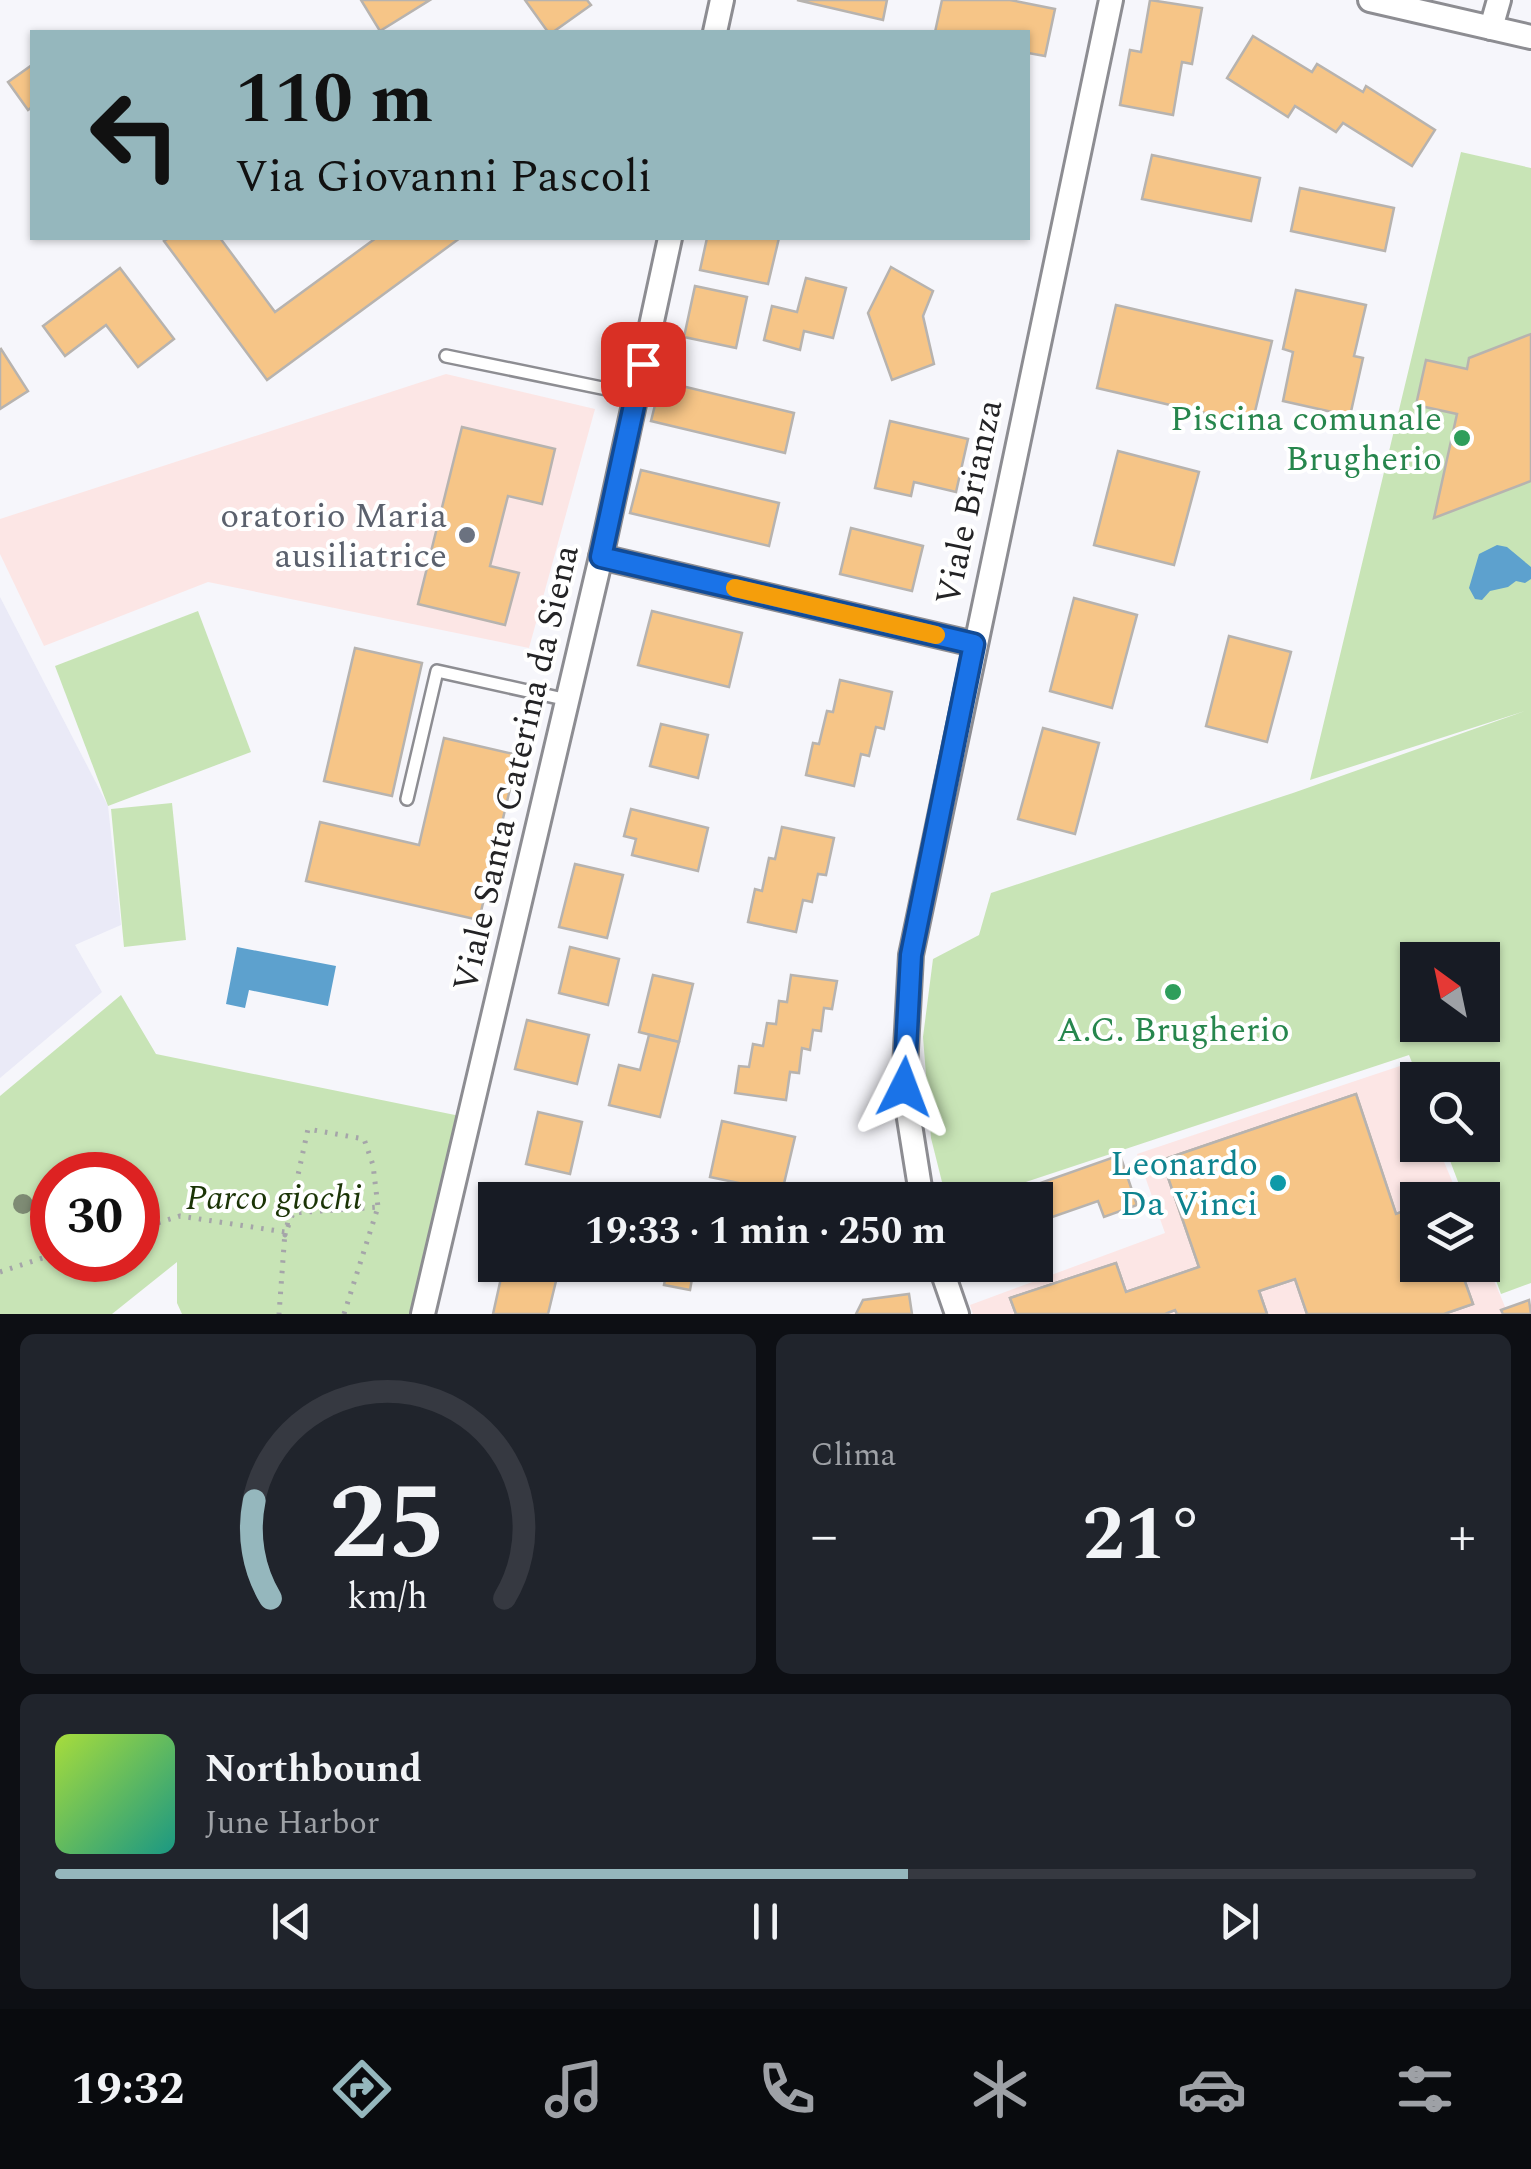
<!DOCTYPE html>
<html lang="it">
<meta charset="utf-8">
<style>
:root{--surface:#171b24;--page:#20242c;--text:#f1f3f6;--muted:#9ea1a6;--line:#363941;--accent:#95b7bd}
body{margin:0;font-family:Spectral,serif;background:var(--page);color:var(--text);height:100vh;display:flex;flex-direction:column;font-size:38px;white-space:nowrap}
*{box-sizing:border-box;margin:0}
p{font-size:32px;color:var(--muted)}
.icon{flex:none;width:55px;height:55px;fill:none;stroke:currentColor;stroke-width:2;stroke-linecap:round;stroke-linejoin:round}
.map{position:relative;height:1314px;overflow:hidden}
.details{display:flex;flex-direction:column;gap:20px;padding:20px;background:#0d0f14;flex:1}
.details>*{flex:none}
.guide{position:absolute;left:30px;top:30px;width:1000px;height:210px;border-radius:0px;box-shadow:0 2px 8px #0004;background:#95b7bd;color:#111;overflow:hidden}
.needle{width:65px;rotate:327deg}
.fabs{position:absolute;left:1400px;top:942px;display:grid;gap:20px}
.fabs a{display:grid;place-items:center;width:100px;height:100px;border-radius:0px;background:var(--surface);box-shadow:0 2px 8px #0004;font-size:50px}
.speed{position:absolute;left:30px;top:1152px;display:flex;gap:20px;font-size:50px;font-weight:700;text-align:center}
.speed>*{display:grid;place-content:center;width:130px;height:130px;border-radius:50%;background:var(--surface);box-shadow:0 2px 8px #0004;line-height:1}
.speed .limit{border:15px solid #d22;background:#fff;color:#111}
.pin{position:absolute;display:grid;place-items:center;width:85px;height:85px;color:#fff;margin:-42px;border-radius:20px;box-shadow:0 5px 15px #0006}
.me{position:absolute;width:110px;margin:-55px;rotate:3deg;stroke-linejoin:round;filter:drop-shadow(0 0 8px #0008)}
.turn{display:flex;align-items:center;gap:35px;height:210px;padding:0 40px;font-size:45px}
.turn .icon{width:130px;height:130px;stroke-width:2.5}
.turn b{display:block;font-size:70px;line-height:85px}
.big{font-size:75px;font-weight:700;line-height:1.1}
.details .tile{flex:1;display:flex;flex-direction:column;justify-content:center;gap:15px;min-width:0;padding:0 35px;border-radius:15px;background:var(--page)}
.details .dial{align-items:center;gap:0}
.dial svg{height:260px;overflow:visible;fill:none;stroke:var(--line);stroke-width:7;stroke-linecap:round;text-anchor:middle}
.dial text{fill:var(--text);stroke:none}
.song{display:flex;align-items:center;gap:30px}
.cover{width:120px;height:120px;border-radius:15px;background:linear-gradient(135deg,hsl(80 70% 55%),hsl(170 70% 35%))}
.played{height:10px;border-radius:5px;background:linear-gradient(90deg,var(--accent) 60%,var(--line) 60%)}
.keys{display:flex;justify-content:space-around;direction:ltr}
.heat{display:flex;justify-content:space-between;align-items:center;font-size:55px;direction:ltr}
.details .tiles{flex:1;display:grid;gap:20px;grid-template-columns:1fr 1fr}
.tile:last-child{grid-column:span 2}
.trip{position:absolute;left:478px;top:1182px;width:575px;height:100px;border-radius:0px;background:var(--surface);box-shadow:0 2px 8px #0004;font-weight:700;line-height:100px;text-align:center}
.dock{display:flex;height:160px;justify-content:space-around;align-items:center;background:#090b0e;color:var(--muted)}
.dock .icon{width:70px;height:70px}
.dock .selected{color:var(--accent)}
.dock b{font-size:45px;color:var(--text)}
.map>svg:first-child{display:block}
.built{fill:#eaeaf7}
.education{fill:#fce6e5}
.green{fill:#c8e4b6;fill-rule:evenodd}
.water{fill:#5da1ce}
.building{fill:#f6c587;stroke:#b7b3af;stroke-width:2.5}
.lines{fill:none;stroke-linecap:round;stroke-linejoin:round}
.lane-casing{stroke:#8d8d92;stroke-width:16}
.street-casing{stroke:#8d8d92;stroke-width:28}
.path{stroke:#a5a5a9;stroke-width:5;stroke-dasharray:2.5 8;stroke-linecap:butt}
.lane{stroke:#fff;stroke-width:11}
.street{stroke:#fff;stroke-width:22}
.tree{fill:#7e8b74}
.route-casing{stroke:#114b97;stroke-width:25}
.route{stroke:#1a73e8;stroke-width:18}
.slow{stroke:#f59e0b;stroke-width:18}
.leisure-dot{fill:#2e9e5b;stroke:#fff;stroke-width:4}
.worship-dot{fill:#6b7280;stroke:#fff;stroke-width:4}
.culture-dot{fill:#0f9aa8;stroke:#fff;stroke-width:4}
.labels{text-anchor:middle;stroke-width:8;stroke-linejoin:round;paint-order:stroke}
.leisure-label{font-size:35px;fill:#27864d;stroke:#fff;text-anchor:end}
.street-label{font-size:35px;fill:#232325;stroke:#fff}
.worship-label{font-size:35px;fill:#5b616d;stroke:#fff;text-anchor:end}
.culture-label{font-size:35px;fill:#0d838f;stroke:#fff;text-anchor:end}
.park-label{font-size:35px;font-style:italic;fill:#1b3406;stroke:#fff}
</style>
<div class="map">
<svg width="1531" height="1314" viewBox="0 0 1531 1314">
<rect width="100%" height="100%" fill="#f6f6fb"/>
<polygon class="built" points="0,597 108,806 121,925 75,945 102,992 0,1078"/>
<g class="education">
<polygon points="446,374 595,409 529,648 208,582 44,646 0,554 0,519"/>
<polygon points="1403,1065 1417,1100 1418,1145 1437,1145 1460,1200 1418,1200 1418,1265 1482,1265 1483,1254 1508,1314 973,1314 970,1305 1165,1233 1137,1154"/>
</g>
<g class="green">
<path d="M1461 152 1531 168V1283L1501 1294 1483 1245 1482 1200H1465L1444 1145H1482V1080H1419L1409 1055 1014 1186 946 1198 931 1138 923 1037 933 959 979 935 991 893 1293 793 1525 711 1310 780ZM1418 960H1482V1025H1418Z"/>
<polygon points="198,611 251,752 108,806 55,666"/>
<polygon points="172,803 186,940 124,947 111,809"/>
<path d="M121 995 156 1054 460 1116 414 1314H182L177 1303V1262L112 1314H0V1096ZM52 1175H138V1260H52Z"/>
</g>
<g class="water">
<polygon points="1497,545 1507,547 1531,567 1531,579 1525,583 1516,581 1508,587 1490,591 1482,600 1475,599 1469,588 1479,554"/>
<polygon points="237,947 336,966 328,1006 249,990 245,1008 226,1004"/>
</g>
<g class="building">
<polygon points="361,0 430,0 380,31"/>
<polygon points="525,0 587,0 591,5 553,32 548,32"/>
<polygon points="797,0 887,0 883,20"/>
<polygon points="942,0 1010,0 1055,9 1045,56 1028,53 1028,32 935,32"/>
<polygon points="1150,0 1202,8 1192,64 1182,62 1173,115 1120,105 1130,50 1141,52"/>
<polygon points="1253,36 1312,72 1317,64 1363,92 1366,86 1435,130 1412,166 1343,123 1336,132 1295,106 1288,117 1227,78"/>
<polygon points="32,65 32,107 28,110 8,82"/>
<polygon points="1152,155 1260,178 1251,221 1142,199"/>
<polygon points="1300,188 1394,208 1385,251 1291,231"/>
<polygon points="169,238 220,238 275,312 376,238 460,238 267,380 164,241"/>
<polygon points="707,238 779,238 768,284 700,270"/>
<polygon points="891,267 933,291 923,316 934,364 892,380 868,313"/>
<polygon points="120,268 174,339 138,367 106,325 65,356 43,326"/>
<polygon points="806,278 846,288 833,338 804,331 800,350 764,340 772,306 797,312"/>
<polygon points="695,286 747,297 736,348 684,337"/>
<polygon points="1296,290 1366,305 1354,356 1363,358 1350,416 1283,401 1293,352 1283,349"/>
<polygon points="1116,305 1272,341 1252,424 1097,388"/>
<polygon points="1531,334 1531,481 1434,518 1457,414 1416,405 1426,360 1467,369 1469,358"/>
<polygon points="1,349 28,391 0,409 0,350"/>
<polygon points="661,381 794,413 785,453 651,421"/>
<polygon points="890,421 968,439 956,492 914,482 911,496 875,488"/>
<polygon points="462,427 555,449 542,504 508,496 490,566 519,573 505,625 418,604"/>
<polygon points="1118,451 1199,472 1174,565 1094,545"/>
<polygon points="641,470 779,503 769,546 630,513"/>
<polygon points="851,528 923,546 912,591 840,574"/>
<polygon points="1074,598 1137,615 1112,708 1050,691"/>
<polygon points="652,611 742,633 729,687 638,665"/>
<polygon points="1229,636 1291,652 1267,742 1206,726"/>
<polygon points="355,648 422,663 392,796 324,781"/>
<polygon points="840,680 892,692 884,729 876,727 869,756 861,754 854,786 806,775 813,743 819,744 827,711 833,712"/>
<polygon points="661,724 708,735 698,778 650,766"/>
<polygon points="1043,728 1099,743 1075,834 1018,819"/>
<polygon points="444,738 518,755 479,920 306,881 320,822 419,845"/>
<polygon points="631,809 708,828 698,871 632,855 636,839 624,836"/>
<polygon points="782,827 834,838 826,875 818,874 812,902 803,900 796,932 748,922 755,889 762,891 769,858 775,859"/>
<polygon points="575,864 623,875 607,938 559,927"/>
<polygon points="570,947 619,959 608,1005 559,993"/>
<polygon points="653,975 693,984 679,1042 639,1032"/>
<polygon points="791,975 837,981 832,1009 824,1008 821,1031 813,1030 810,1050 802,1048 799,1073 790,1072 786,1100 735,1093 739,1066 749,1067 753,1044 763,1046 767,1023 776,1024 779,1001 787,1002"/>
<polygon points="527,1020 589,1035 577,1084 515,1069"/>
<polygon points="649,1035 679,1042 660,1117 609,1105 619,1065 640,1070"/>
<polygon points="1356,1094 1396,1214 1418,1206 1418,1265 1459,1265 1473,1304 1444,1314 1386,1314 1390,1313 1362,1237 1319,1252 1342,1314 1307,1314 1295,1279 1259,1291 1267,1314 1177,1314 1175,1310 1165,1314 1016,1314 1010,1298 1116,1263 1126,1292 1199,1267 1162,1160"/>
<polygon points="1356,1094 1396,1214 1418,1206 1418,1265 1459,1265 1473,1304 1444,1314 1307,1314 1295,1279 1259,1291 1267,1314 1177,1314 1175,1310 1165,1314 1016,1314 1010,1298 1116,1263 1126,1292 1199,1267 1162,1160"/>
<polygon points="538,1112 582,1122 570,1174 526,1164"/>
<polygon points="722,1121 795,1137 782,1192 710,1177"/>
<polygon points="1120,1155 1137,1205 1104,1217 1098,1201 1035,1223 1035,1200 992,1200"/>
<polygon points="521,1188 574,1200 519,1200"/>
<polygon points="504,1265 559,1265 556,1281 503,1269"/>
<polygon points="668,1265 733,1265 731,1275 694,1268 690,1290 664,1285"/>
<polygon points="503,1269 556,1281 548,1314 493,1314"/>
<polygon points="909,1294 912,1314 856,1314 863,1300"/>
<polygon points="1529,1300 1531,1314 1503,1314 1501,1310"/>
</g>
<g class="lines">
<defs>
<g id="lane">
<polyline points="446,356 636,395"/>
<polyline points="407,799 437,671 568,700"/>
</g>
<g id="street">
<polyline points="1370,0 1531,37"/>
<polyline points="1491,28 1499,0"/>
<polyline points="715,32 722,0"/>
<polyline points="601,557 974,644"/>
<polyline points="922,1200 904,1087 911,955 1111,0"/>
<polyline points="940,1265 957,1314"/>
<polyline points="423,1314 601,557 670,238"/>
</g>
</defs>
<use href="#lane" class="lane-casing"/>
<use href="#street" class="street-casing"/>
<g class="path">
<polyline points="138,1229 180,1216 285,1232 279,1314"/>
<polyline points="0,1272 52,1255"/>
<polyline points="344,1314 378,1207 293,1213 285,1235 308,1129 364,1139 373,1165 378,1207"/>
</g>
<use href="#lane" class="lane"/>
<use href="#street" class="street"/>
</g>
<circle class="tree" cx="23" cy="1204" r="10"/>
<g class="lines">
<defs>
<polyline id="route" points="643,364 601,557 974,644 911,955 904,1087"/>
</defs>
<use href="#route" class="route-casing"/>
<use href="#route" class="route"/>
<polyline class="slow" points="735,588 936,635"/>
</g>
<g class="leisure-dot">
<circle cx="1462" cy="438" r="10"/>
<circle cx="1173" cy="992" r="10"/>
</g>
<circle class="worship-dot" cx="467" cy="535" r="10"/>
<circle class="culture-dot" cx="1278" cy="1183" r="10"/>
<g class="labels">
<g class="leisure-label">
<text x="1442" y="430">Piscina comunale<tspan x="1442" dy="40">Brugherio</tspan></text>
<text x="1173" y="1041" text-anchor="middle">A.C. Brugherio</text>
</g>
<g class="street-label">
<text transform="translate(968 502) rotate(-78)" y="12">Viale Brianza</text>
<text transform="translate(515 768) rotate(-77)" y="12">Viale Santa Caterina da Siena</text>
</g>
<g class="worship-label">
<text x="447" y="527">oratorio Maria<tspan x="447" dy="40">ausiliatrice</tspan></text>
</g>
<g class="culture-label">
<text x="1258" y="1175">Leonardo<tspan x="1258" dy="40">Da Vinci</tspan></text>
</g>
<g class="park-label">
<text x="274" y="1209">Parco giochi</text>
</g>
</g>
</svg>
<div class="fabs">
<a><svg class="needle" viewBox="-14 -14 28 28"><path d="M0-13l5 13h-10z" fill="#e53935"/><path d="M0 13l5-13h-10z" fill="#9ea1a6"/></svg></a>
<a><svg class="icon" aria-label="search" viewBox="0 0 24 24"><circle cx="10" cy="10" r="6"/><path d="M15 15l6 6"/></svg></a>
<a><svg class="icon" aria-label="layers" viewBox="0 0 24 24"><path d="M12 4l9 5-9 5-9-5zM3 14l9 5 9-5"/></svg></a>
</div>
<div class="speed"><div class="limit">30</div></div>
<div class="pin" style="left:643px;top:364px;background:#d93025"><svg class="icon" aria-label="arrive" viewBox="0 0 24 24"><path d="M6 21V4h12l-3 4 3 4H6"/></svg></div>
<svg class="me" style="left:904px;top:1087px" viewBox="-20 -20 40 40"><path d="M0-17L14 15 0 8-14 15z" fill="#1a73e8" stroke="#fff" stroke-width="4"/></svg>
<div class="trip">19:33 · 1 min · 250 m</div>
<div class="guide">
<div class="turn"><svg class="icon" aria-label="left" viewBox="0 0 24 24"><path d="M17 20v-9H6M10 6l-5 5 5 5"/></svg><div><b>110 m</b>Via Giovanni Pascoli</div></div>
</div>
</div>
<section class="details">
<div class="tiles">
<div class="tile dial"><svg viewBox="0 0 100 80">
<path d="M14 69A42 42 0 1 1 86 69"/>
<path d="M14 69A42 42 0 0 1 9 39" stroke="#95b7bd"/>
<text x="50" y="56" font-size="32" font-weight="700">25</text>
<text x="50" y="72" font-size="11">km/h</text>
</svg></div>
<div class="tile"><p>Clima</p>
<div class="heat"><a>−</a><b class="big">21°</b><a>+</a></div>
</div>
<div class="tile">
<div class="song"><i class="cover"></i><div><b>Northbound</b><p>June Harbor</p></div></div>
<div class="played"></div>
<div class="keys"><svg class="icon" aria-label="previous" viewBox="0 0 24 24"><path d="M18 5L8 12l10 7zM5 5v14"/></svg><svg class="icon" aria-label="pause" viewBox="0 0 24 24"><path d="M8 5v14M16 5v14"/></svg><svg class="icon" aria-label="next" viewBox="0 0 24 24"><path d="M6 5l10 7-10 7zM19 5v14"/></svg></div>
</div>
</div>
</section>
<nav class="dock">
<b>19:32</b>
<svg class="icon selected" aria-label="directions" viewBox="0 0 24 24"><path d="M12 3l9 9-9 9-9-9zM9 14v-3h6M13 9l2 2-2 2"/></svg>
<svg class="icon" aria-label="music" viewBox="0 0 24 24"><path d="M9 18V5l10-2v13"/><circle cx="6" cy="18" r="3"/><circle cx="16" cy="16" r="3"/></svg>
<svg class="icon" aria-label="phone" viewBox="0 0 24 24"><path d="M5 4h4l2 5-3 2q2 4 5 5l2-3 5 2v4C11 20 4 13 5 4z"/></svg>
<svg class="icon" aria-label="climate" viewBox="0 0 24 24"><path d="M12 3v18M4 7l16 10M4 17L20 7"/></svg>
<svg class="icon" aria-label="car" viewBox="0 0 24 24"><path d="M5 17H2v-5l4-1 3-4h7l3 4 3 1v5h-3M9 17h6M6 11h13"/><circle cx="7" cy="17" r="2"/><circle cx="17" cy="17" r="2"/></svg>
<svg class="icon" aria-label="filters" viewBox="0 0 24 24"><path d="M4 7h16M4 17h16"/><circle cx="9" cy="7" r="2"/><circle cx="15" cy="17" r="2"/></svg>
</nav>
